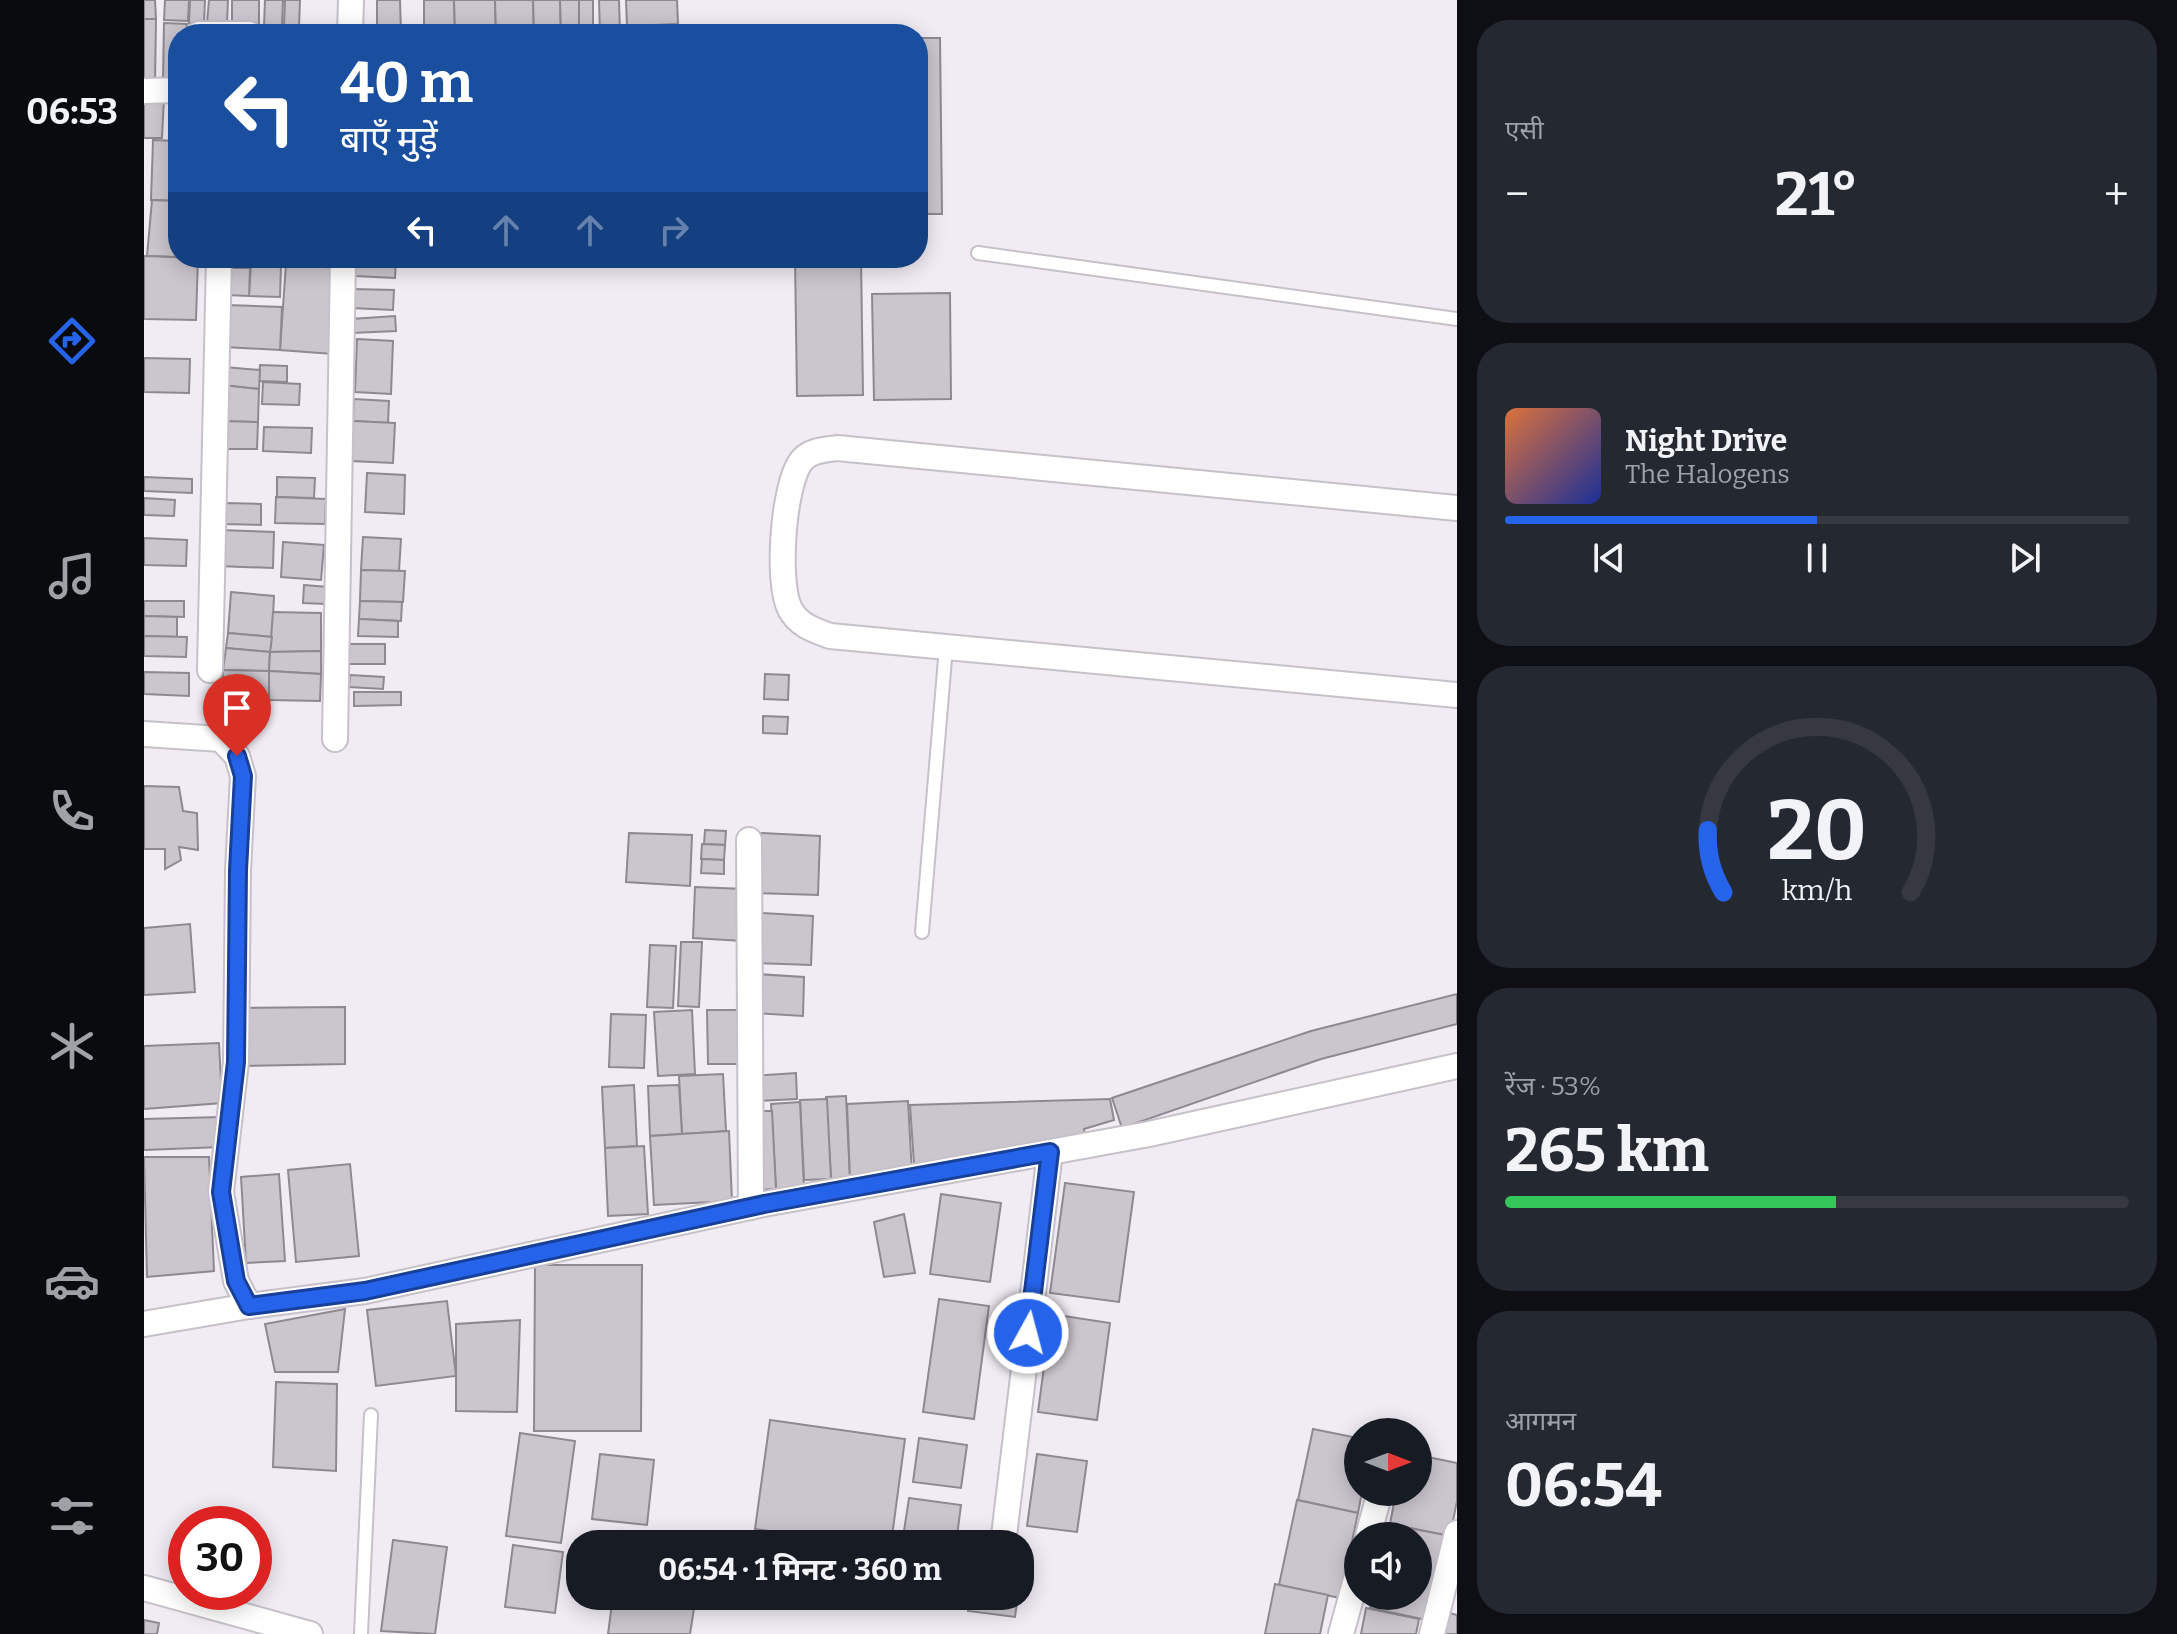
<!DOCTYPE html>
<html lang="hi">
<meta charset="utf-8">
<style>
:root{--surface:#171b24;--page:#242831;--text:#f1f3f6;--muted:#9ea1a6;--line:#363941;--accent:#2563eb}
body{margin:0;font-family:Bitter,"Noto Sans Devanagari",serif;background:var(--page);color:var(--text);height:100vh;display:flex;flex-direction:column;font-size:30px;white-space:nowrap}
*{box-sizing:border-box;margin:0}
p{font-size:26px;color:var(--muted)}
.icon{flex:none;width:44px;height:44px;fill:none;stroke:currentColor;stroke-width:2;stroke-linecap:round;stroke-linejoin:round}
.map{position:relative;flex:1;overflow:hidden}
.panel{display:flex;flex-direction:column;gap:20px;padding:20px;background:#0d0f14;width:720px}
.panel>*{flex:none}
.banner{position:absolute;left:24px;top:24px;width:760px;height:244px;border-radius:32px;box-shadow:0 4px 20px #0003;background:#1a4fa0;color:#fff;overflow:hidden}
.needle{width:52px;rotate:90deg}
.controls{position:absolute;left:1200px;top:1418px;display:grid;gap:16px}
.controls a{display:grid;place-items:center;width:88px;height:88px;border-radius:50%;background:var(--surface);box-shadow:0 4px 20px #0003;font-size:40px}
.speed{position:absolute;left:24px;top:1506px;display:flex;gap:16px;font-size:40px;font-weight:700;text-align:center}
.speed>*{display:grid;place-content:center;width:104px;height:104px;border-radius:50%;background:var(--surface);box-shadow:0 4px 20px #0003;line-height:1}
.speed .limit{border:12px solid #d22;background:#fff;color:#111}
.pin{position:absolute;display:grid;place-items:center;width:68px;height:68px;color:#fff;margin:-82px -34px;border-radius:50% 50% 50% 0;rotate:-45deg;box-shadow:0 0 8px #0007}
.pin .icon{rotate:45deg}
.me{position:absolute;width:88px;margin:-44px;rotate:7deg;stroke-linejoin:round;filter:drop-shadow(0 0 6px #0008)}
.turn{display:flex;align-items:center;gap:28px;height:168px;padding:0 40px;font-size:36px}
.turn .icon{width:104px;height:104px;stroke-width:2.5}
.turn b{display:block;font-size:56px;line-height:68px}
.lanes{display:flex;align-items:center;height:76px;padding:0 40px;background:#0003;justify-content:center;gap:40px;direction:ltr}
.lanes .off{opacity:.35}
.big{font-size:60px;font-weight:700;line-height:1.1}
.panel .card{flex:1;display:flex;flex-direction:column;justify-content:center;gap:12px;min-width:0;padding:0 28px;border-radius:32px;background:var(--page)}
.panel .dial{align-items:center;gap:0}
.dial svg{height:208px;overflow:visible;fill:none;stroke:var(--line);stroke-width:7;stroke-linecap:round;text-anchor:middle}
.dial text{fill:var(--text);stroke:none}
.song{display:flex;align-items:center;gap:24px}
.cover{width:96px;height:96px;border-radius:12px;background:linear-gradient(135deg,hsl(20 70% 55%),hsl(230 70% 35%))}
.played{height:8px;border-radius:4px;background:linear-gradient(90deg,var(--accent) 50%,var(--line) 50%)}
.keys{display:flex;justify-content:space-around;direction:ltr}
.heat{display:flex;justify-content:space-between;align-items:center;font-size:44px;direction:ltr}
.charge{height:12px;border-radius:6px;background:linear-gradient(90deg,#34c759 53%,var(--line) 0)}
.trip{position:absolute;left:422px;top:1530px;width:468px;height:80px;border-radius:32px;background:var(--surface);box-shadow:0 4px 20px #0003;font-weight:700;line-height:80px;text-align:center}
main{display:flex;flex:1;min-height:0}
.dock{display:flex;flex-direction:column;width:144px;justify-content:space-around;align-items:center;background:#090b0e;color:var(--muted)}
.dock .icon{width:56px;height:56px}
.dock .active{color:var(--accent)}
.dock b{font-size:36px;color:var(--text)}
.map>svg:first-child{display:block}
.building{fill:#cbc6ce;stroke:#8e8991;stroke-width:2}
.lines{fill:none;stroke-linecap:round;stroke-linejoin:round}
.lane-casing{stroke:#c6c1c9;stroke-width:16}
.street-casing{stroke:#c6c1c9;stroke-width:28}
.lane{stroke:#fff;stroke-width:12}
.street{stroke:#fff;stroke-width:24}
.route-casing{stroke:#184099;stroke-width:20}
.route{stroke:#2563eb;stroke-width:14}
</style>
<main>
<nav class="dock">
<b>06:53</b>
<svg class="icon active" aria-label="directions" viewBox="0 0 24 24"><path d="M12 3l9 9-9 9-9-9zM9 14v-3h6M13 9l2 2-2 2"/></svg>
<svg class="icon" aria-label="music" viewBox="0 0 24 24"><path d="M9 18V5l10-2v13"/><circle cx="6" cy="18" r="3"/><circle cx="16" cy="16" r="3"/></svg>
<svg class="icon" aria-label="phone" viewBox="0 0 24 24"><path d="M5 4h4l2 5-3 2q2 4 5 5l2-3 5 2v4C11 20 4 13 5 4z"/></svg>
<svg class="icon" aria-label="climate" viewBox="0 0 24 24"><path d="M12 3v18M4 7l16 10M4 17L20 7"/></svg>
<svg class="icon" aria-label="car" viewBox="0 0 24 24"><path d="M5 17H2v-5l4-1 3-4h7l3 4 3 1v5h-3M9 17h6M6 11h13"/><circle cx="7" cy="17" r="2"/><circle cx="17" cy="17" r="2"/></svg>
<svg class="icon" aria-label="filters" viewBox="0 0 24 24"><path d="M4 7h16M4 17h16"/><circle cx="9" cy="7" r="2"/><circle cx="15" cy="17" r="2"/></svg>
</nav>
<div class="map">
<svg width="1313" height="1634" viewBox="0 0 1313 1634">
<rect width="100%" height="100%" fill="#f1ecf4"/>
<g class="building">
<polygon points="0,0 11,0 12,19 0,19"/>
<polygon points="21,0 45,0 44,21 20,20"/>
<polygon points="46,0 61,0 60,24 45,23"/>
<polygon points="65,0 84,0 83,24 63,23"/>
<polygon points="88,0 115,0 115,24 88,23"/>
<polygon points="121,0 139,0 138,26 120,26"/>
<polygon points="141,0 156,0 155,27 140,26"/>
<polygon points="233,0 256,0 257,34 233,34"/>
<polygon points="280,0 310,0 311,34 280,34"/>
<polygon points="310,0 351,0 352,34 311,34"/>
<polygon points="351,0 389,0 390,34 352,34"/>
<polygon points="389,0 416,0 417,34 390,34"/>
<polygon points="416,0 435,0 435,34 417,34"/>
<rect x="435" y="0" width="14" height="34"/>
<polygon points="455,0 475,0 476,34 456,34"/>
<polygon points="482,0 533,0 534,24 483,26"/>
<polygon points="0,19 12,19 11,84 0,84"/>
<polygon points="20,23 43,24 42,34 34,34 34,81 19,81"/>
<polygon points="774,38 796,38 798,214 774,214"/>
<polygon points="0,98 20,99 18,138 0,138"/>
<polygon points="9,140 34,141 34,201 7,200"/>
<polygon points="8,200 34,201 34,257 3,256"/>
<polygon points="0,256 54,258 52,320 0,319"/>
<polygon points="212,258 252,258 251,278 211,276"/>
<rect x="408" y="258" width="46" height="6"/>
<polygon points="651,258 717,258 719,395 653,396"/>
<polygon points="107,264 137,265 136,297 105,296"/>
<polygon points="142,264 194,268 189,354 136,350"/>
<polygon points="84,268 106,268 105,296 83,295"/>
<polygon points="208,289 250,290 249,310 207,308"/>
<polygon points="806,293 807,399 730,400 728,294"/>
<polygon points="83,305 138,307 136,350 81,347"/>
<polygon points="251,316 252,331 208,333 207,319"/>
<polygon points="213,339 249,341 247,394 211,392"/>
<polygon points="0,358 46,359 45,393 0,392"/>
<polygon points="116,365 143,366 143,382 115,381"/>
<polygon points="80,367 116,370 115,389 78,385"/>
<polygon points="119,382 156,384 155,405 118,404"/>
<polygon points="78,385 115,389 114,422 77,421"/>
<polygon points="210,399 245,401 244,423 209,421"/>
<polygon points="77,421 114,422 113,449 76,449"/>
<polygon points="209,421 251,423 249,463 207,461"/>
<polygon points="120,427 168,428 167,453 119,451"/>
<polygon points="223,473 261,475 260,514 221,512"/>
<polygon points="0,477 48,479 48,493 0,491"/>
<polygon points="133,477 171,478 170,498 133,497"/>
<polygon points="132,497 182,499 181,524 131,523"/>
<polygon points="0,498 31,500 30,516 0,515"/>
<polygon points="80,503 117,504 117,525 79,524"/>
<polygon points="75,530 130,532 129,568 74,566"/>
<polygon points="219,537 257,539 255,571 217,570"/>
<polygon points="0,538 43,540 42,566 0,565"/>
<polygon points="139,542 180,545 177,580 137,577"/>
<polygon points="217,570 261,571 259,602 216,601"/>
<polygon points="160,585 184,587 182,604 159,603"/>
<polygon points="87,592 130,596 128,637 84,633"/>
<polygon points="0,601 40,601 40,617 0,616"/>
<polygon points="216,601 258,602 257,621 215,619"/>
<polygon points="129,612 177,613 177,651 126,652"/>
<polygon points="0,616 33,617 33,637 0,636"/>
<polygon points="215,619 254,621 254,637 214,636"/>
<polygon points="84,633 128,637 126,652 82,648"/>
<polygon points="0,636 43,637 42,657 0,656"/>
<rect x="200" y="644" width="41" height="20"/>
<polygon points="82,648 126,652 125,671 79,670"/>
<polygon points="177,651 177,674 125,671 126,652"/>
<polygon points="79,670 125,671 125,700 79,699"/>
<polygon points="125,671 177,674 176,701 125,700"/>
<polygon points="0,672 45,673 45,696 0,694"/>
<polygon points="621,674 645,675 644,700 620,699"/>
<polygon points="206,675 240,677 239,689 205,687"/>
<polygon points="210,692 257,692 257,705 210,706"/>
<polygon points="619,716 644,717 643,734 619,733"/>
<polygon points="0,786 35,787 39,811 53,813 54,850 35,847 37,860 21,869 21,849 0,849"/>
<polygon points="561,830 582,831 581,845 560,844"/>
<polygon points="485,833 548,835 546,886 482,882"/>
<polygon points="616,833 676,836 674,895 613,893"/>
<polygon points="558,844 581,845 580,860 557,859"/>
<polygon points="558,859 580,860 580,874 557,873"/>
<polygon points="551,887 601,889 599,941 549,938"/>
<polygon points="616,913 669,916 667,965 614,963"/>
<polygon points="46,924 51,992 0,995 0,928"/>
<polygon points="537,942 558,942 555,1007 534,1006"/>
<polygon points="506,945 532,946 529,1008 503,1007"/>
<polygon points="612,974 660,977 659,1016 611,1013"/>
<polygon points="1313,994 1313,1024 1177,1059 978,1128 968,1098 1167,1031"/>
<polygon points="201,1007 201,1064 96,1066 96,1008"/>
<polygon points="548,1010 551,1074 514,1076 510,1012"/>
<polygon points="563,1010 596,1010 597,1064 564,1064"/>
<polygon points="467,1014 502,1015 500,1068 465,1067"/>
<polygon points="75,1043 78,1103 0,1109 0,1046"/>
<polygon points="652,1073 653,1099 610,1101 608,1076"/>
<polygon points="579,1074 582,1131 538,1134 535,1076"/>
<polygon points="490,1085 493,1146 461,1148 458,1087"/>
<polygon points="535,1085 538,1134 506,1136 504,1086"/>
<polygon points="702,1096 706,1178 687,1179 682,1097"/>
<polygon points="683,1099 687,1179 660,1180 656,1100"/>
<polygon points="966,1099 970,1120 940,1129 941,1136 770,1164 766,1105"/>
<polygon points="764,1101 768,1174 706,1178 703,1104"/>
<polygon points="656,1102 660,1188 632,1189 627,1104"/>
<polygon points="611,1111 628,1111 632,1189 611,1190"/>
<polygon points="77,1117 77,1147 0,1150 0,1119"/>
<polygon points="585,1131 588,1201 510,1205 506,1136"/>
<polygon points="500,1146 504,1214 464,1216 461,1148"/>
<polygon points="0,1157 65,1157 70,1271 3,1277"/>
<polygon points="206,1164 215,1256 152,1262 144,1170"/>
<polygon points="135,1174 141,1261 102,1263 97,1177"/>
<polygon points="921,1183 990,1192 975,1302 906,1293"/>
<polygon points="797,1194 857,1203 846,1282 786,1274"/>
<polygon points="760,1214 771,1273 740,1277 730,1222"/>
<polygon points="391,1265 498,1265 497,1431 390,1431"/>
<polygon points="795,1299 845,1306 830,1419 779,1412"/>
<polygon points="303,1301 312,1376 232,1386 223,1310"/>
<polygon points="201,1309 194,1372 131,1372 121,1324"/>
<polygon points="907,1314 966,1323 953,1420 894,1412"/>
<polygon points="376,1320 373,1412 312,1411 312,1324"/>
<polygon points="132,1382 193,1384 192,1471 129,1467"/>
<polygon points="626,1420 761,1439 747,1544 718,1544 611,1529"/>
<polygon points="1169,1429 1214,1438 1214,1492 1218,1492 1214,1513 1154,1500"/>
<polygon points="376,1433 431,1441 417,1543 362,1536"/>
<polygon points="775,1438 823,1445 817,1488 769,1482"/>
<polygon points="456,1454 510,1460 503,1525 448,1519"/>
<polygon points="893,1454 943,1461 933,1532 883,1526"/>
<polygon points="1274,1455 1313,1463 1313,1501 1306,1536 1246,1524 1252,1492 1274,1492"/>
<polygon points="765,1498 817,1505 812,1544 758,1544"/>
<polygon points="1153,1500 1214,1513 1196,1598 1135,1585"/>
<polygon points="1244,1524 1306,1536 1288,1621 1226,1608 1229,1596 1274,1596 1274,1536 1242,1536"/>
<polygon points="478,1531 559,1543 559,1544 476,1544"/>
<polygon points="249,1540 303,1547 291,1634 237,1631"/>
<polygon points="369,1545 419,1552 411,1613 361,1607"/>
<polygon points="1131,1584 1184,1595 1176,1634 1121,1634"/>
<polygon points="469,1596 552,1596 546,1634 464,1634"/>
<polygon points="826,1596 874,1596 871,1617 824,1611"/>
<polygon points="1222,1608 1275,1619 1272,1634 1217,1634"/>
<polygon points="1302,1612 1313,1615 1313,1634 1298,1634"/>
<polygon points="0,1620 15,1623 13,1634 0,1634"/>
</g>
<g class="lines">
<defs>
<g id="lane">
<polyline points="834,253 1313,319"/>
<polyline points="778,932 802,647"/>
<polyline points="217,1634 227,1415"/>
</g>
<g id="street">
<polyline points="55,34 105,34"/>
<polyline points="206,34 207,0"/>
<polyline points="0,91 34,90"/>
<path d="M1313 508 693 448C681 450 668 450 659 459 639 480 632 583 646 609 654 625 670 630 686 636L1313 695"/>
<polyline points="66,670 75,258"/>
<polyline points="0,734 77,739 93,756 99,776 94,870 92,1062 77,1192 92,1281 105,1306"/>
<polyline points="191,739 199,258"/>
<polyline points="605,840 607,1207"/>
<polyline points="0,1324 105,1306 221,1291 620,1204 1005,1134 1313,1066"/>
<polyline points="1224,1536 1236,1492"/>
<polyline points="859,1544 906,1152"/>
<polyline points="0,1588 166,1634"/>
<polyline points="1197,1634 1214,1572"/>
<polyline points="1288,1634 1313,1533"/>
</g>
</defs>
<use href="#lane" class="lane-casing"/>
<use href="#street" class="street-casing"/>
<use href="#lane" class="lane"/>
<use href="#street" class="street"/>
</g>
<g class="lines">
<defs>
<polyline id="route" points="93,756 99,776 94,870 92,1062 77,1192 92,1281 105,1306 221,1291 620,1204 906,1152 884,1333"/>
</defs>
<use href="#route" class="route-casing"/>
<use href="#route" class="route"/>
</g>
</svg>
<div class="controls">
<a><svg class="needle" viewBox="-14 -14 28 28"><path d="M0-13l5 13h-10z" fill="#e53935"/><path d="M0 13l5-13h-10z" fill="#9ea1a6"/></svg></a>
<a><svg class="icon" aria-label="sound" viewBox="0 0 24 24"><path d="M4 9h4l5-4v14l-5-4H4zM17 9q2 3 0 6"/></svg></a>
</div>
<div class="speed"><div class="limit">30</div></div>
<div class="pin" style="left:93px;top:756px;background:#d93025"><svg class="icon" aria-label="arrive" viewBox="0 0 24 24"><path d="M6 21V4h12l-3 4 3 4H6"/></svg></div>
<svg class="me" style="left:884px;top:1333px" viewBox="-20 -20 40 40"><circle r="17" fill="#2563eb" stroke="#fff" stroke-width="3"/><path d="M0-11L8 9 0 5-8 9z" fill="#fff"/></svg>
<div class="trip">06:54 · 1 मिनट · 360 m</div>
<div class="banner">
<div class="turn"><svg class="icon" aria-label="left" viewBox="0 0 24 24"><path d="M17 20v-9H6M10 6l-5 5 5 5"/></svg><div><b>40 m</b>बाएँ मुड़ें</div></div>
<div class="lanes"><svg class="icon" aria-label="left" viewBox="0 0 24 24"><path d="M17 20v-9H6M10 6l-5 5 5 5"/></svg><svg class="icon off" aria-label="ahead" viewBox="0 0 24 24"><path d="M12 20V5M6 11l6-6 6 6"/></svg><svg class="icon off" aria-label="ahead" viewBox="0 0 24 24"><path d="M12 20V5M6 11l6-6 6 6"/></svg><svg class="icon off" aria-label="right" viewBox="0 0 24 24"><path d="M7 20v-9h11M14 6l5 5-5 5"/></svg></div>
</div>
</div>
<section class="panel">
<div class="card"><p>एसी</p>
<div class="heat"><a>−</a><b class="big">21°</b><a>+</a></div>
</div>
<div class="card">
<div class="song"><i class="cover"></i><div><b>Night Drive</b><p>The Halogens</p></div></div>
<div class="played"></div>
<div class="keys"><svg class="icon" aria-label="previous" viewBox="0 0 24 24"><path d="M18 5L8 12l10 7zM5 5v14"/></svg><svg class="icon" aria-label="pause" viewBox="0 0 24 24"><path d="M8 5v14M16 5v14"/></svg><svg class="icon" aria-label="next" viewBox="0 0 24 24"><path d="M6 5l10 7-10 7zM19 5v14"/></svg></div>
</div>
<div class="card dial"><svg viewBox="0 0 100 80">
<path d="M14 69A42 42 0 1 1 86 69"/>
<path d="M14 69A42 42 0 0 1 8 45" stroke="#2563eb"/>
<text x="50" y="56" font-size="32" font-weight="700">20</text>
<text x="50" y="72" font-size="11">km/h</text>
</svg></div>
<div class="card"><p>रेंज · 53%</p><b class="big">265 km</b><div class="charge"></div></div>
<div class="card"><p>आगमन</p><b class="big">06:54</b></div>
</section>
</main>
